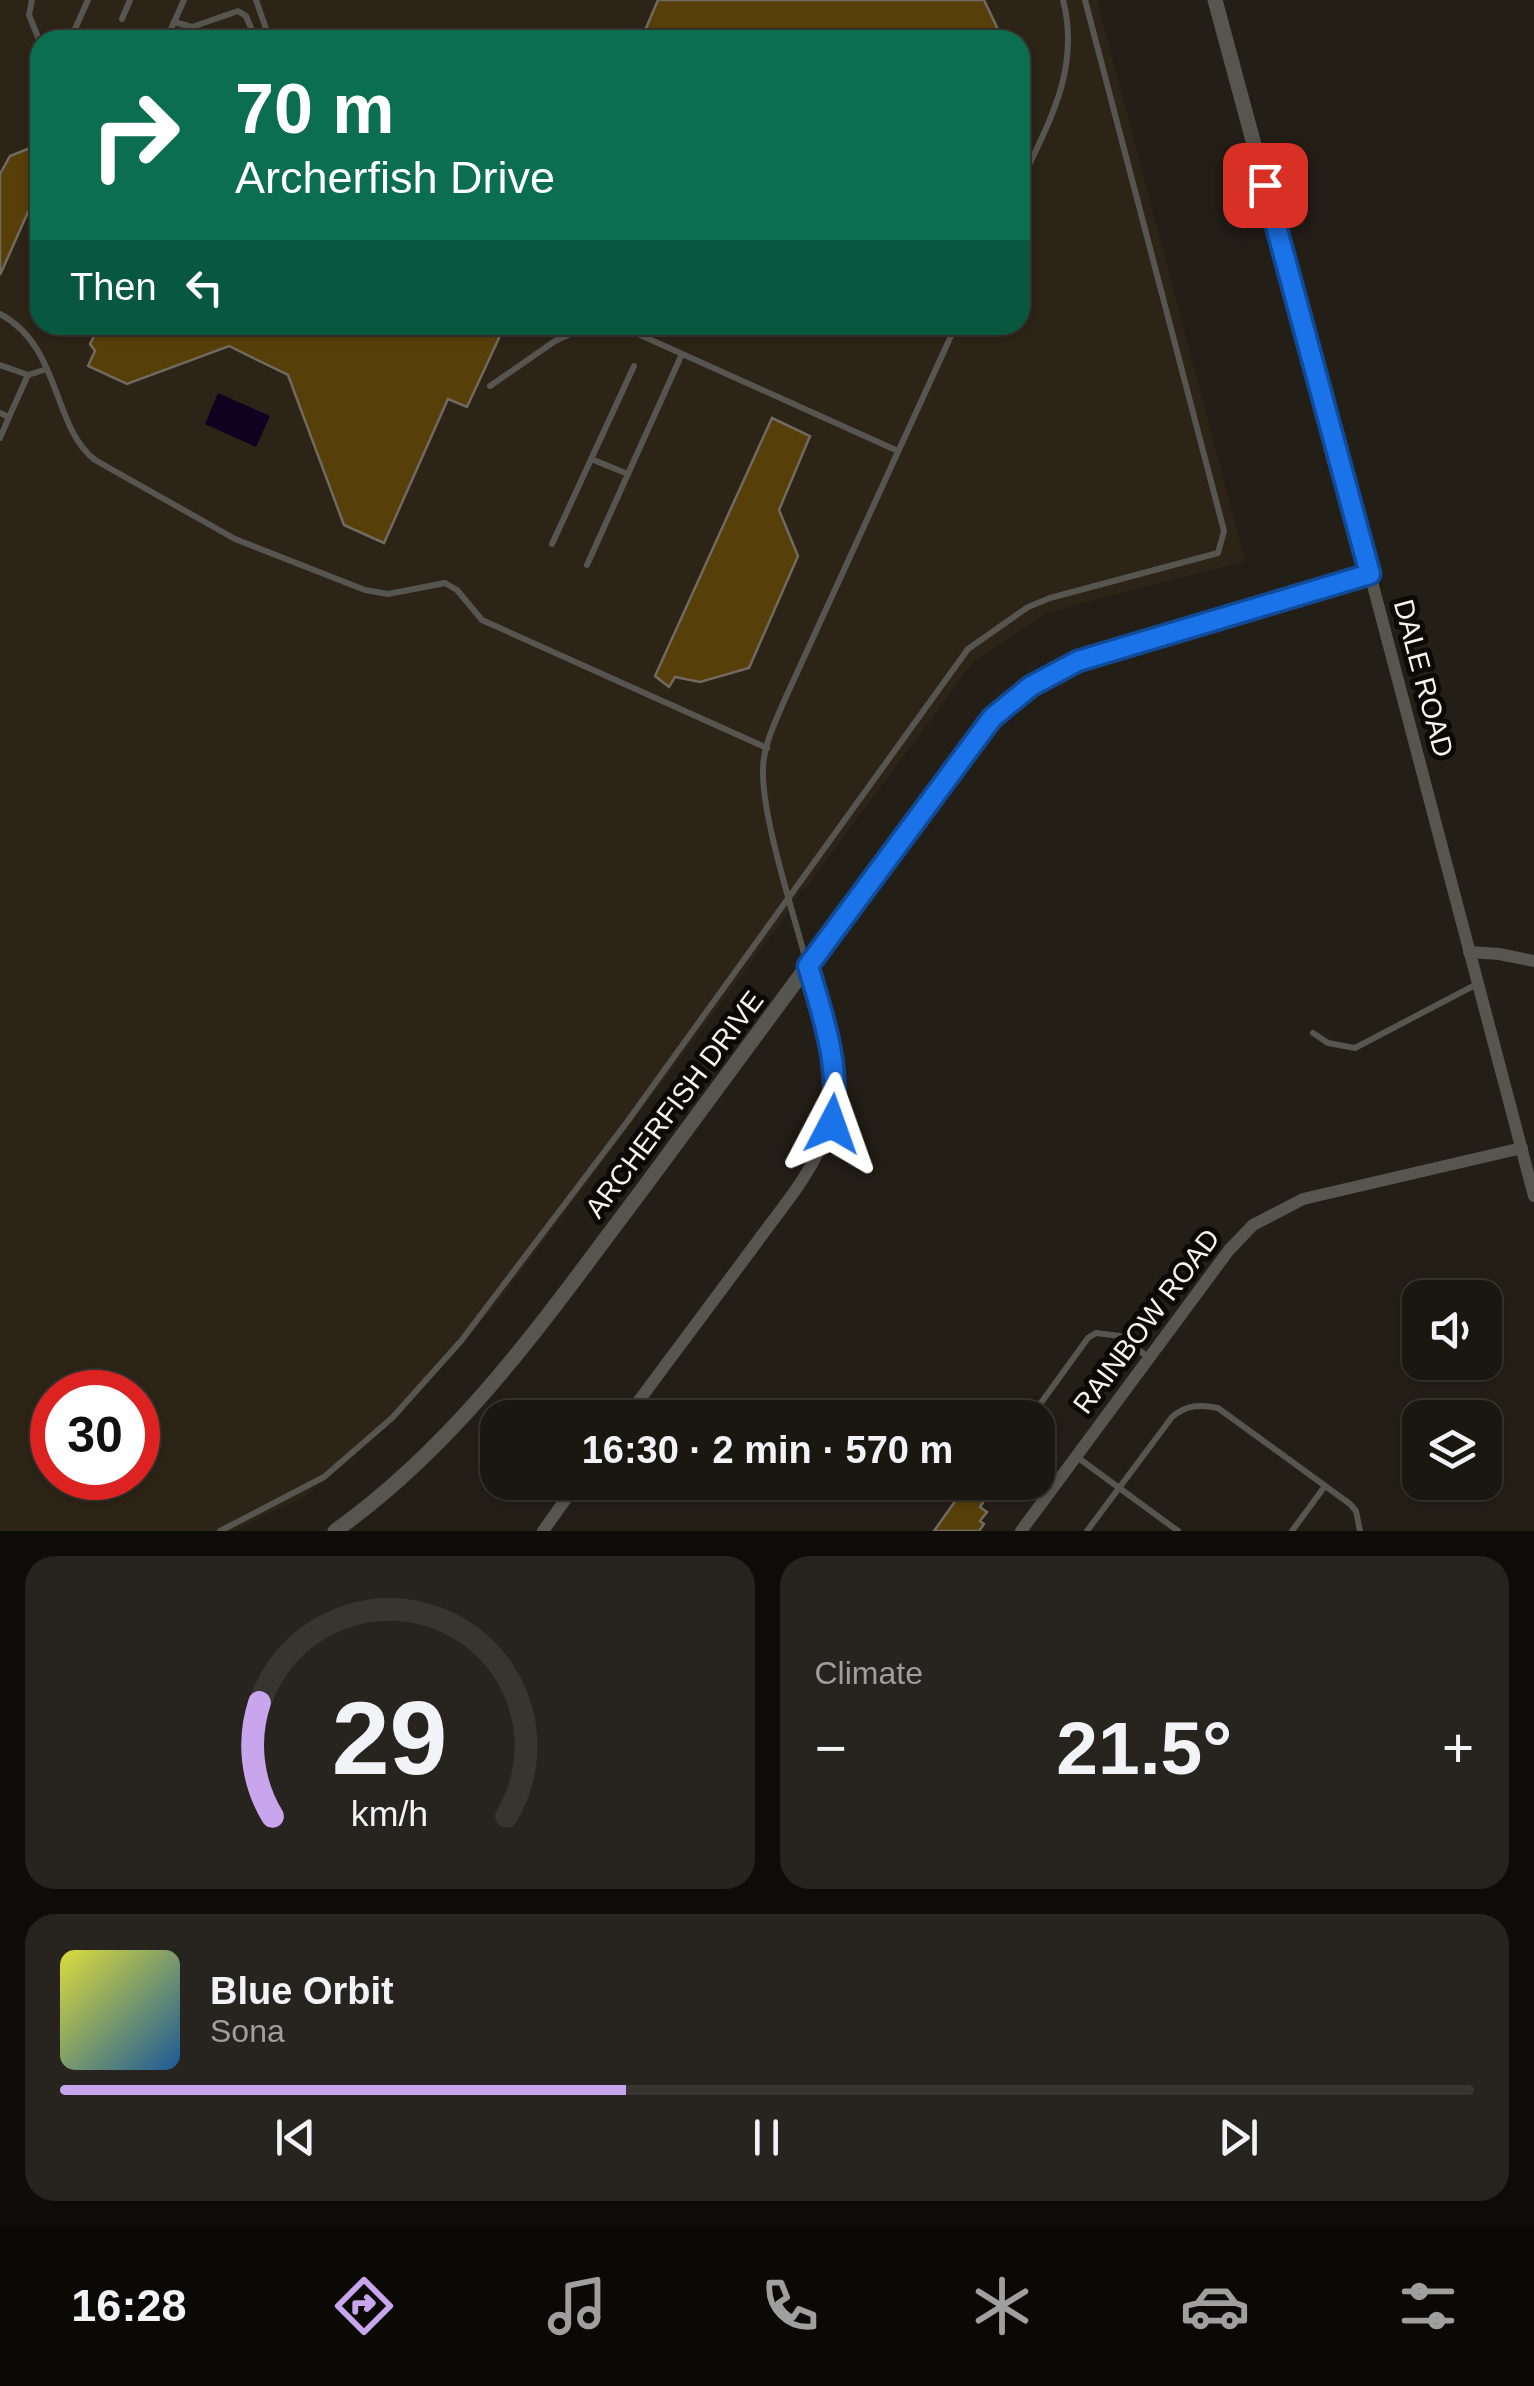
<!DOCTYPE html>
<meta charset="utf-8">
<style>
:root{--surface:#1a1610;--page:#27231e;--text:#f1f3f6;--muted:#9f9f9f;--line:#383530;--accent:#c9a5ee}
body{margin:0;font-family:Arial,sans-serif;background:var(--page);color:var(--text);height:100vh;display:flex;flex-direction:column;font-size:38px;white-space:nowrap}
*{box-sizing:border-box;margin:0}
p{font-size:32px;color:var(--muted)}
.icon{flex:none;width:55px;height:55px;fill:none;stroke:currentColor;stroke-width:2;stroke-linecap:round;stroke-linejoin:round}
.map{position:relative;height:1531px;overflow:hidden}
.side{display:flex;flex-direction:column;gap:25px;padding:25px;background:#0e0c09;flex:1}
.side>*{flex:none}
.banner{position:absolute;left:30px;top:30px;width:1000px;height:305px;border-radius:30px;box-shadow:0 2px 8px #0004,0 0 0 2px var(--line);background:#0b6e4f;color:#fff;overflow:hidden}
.fabs{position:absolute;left:1402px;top:1280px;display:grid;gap:20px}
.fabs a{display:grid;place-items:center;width:100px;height:100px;border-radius:20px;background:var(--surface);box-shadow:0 2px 8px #0004,0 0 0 2px var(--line);font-size:50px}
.speed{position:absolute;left:30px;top:1370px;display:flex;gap:20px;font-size:50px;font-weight:700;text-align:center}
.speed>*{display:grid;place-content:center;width:130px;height:130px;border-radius:50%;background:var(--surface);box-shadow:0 2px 8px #0004,0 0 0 2px var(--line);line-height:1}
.speed .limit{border:15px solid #d22;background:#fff;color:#111}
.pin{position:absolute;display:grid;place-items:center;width:85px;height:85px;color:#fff;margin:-42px;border-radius:20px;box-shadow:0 5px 15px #0006}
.me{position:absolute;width:110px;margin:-55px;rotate:4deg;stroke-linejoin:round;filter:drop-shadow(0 0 8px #0008)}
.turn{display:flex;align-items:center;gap:35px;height:210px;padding:0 40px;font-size:45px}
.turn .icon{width:130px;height:130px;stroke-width:2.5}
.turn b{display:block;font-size:70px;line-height:85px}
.then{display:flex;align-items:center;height:95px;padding:0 40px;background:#0003;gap:20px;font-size:38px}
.big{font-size:75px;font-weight:700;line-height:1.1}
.side .widget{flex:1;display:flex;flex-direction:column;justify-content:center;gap:15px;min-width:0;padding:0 35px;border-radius:30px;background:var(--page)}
.side .dial{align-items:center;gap:0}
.dial svg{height:260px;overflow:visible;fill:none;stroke:var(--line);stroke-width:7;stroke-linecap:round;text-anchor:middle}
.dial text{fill:var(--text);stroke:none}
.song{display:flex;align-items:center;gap:30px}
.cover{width:120px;height:120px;border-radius:15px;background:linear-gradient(135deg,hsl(60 70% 55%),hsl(210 70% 35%))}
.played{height:10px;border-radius:5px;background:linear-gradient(90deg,var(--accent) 40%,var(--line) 40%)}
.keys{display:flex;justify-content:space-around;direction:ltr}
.heat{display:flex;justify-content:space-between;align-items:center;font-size:55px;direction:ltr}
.side .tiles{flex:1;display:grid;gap:25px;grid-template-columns:1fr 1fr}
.widget:last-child{grid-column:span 2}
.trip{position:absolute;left:480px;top:1400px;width:575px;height:100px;border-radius:30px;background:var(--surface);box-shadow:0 2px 8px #0004,0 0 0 2px var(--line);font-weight:700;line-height:100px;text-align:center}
.tab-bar{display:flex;height:160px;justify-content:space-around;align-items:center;background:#0a0906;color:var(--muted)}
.tab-bar .icon{width:70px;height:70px}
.tab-bar .active{color:var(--accent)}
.tab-bar b{font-size:45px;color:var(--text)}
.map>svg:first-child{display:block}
.built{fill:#2c2416;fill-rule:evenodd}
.water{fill:#110020}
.building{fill:#573f09;stroke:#706a60;stroke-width:2.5}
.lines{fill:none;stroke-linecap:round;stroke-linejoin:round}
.service{stroke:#575550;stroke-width:6}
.minor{stroke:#575550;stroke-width:12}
.tertiary{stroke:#575550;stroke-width:15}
.route-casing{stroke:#114b97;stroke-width:25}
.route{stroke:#1a73e8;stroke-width:18}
.labels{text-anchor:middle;stroke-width:10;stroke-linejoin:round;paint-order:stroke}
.street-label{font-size:28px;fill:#f7f4ee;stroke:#0b0906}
</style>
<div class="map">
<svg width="1534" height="1531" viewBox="0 0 1534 1531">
<rect width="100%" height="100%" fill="#231e16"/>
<path class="built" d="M0 0H1097L1245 561 1046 613 974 661 806 888 801 890 788 913 500 1300 398 1417 306 1496 232 1531H0ZM40 40H1020V325H40ZM52 1392H138V1478H52Z"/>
<polygon class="water" points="218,393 270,416 256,447 205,424"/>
<g class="building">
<polygon points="658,0 984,0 1003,40 641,40"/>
<polygon points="40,144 40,208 28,212 0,275 0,174 10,156"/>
<polygon points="100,325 298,325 319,335 326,325 505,325 467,407 448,399 384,543 344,525 288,375 229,346 127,384 88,366 95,351 90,344"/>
<polygon points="772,418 810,436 779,510 798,556 749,668 700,682 675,677 669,687 655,676"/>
<polygon points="968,1483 987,1496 980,1507 987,1512 980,1521 984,1524 979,1531 934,1531"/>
</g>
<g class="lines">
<g class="service">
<polyline points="32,0 29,15 40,42"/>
<polyline points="256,0 270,40"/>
<polyline points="122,19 130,0"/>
<polyline points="174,22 192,27 238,11 246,16 256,40"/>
<polyline points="70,40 88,0"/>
<polyline points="166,40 184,0"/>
<path d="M1020 184C1048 124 1081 69 1063 0"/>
<path d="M0 314C61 346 52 427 95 460L235 539 365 590 388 594 445 583 457 590 482 620 767 748"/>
<polyline points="618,325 898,451"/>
<polyline points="0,365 28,375 47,369"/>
<polyline points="490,386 555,341 590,325"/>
<polyline points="0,413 9,417 0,438"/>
<polyline points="9,417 28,375"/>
<polyline points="591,459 628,474"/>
<polyline points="552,544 634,366"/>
<polyline points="587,565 682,354"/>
<path d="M807 965C795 916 756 803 764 758 767 738 777 718 785 699L956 325"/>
<polyline points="1313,1033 1328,1043 1355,1048 1477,984"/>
<polyline points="1030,1418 1088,1338 1096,1333 1120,1336 1148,1357"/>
<polyline points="1077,1457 1178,1531"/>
<polyline points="982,1483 982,1482"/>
<polyline points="220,1531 324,1477 392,1418 461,1341 627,1122 968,649 1028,607 1050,598 1218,553 1224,531 1085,0"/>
<path d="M1087 1531 1172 1417C1186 1405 1200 1404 1218 1408L1350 1504 1356 1511 1360 1531"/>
<polyline points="1292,1531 1325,1486"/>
</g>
<g class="minor">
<polyline points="1370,574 1534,1196"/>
<polyline points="1469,952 1499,954 1534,961"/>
<path d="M626 1418 792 1195C857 1104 838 1065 808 966"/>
<polyline points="543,1531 578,1482"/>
<polyline points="1021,1531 1229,1250 1253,1225 1303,1199 1522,1148"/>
</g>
<path class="tertiary" d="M335 1531C463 1440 549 1313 642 1190 752 1043 860 894 969 746 1032 664 1115 648 1208 621 1262 605 1316 588 1370 574L1215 0"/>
</g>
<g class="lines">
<defs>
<path id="route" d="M832 1124C841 1068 824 1019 808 966L992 718 1031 686 1078 661 1370 574 1265 185"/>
</defs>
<use href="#route" class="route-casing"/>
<use href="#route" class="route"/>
</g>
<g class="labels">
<g class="street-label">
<text transform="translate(1424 678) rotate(75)" y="10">DALE ROAD</text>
<text transform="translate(674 1104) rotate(-53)" y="10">ARCHERFISH DRIVE</text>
<text transform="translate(1146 1321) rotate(-53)" y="10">RAINBOW ROAD</text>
</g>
</g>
</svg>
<div class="fabs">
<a><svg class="icon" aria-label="sound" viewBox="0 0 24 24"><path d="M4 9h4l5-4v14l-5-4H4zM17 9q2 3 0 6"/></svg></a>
<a><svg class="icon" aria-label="layers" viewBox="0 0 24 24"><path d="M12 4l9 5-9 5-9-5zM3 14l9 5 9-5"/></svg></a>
</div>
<div class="speed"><div class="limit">30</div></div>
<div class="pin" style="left:1265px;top:185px;background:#d93025"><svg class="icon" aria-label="arrive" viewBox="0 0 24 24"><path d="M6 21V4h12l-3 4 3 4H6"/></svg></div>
<svg class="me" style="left:832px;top:1124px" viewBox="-20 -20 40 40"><path d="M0-17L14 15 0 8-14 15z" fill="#1a73e8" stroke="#fff" stroke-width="4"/></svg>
<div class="trip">16:30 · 2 min · 570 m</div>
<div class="banner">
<div class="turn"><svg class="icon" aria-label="right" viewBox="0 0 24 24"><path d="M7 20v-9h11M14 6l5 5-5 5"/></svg><div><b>70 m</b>Archerfish Drive</div></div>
<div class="then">Then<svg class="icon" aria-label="left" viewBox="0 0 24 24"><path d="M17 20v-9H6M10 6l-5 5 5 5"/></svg></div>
</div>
</div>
<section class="side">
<div class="tiles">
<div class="widget dial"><svg viewBox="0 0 100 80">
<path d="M14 69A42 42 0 1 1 86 69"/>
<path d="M14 69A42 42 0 0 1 10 34" stroke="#c9a5ee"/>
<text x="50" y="56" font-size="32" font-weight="700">29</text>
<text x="50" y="72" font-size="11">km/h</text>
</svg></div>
<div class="widget"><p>Climate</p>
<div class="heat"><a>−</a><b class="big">21.5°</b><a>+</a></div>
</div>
<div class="widget">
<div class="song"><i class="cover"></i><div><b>Blue Orbit</b><p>Sona</p></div></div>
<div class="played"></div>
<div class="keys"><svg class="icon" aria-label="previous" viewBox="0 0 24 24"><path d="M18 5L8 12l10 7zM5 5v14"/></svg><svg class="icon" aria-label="pause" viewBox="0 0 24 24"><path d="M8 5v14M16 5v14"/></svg><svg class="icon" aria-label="next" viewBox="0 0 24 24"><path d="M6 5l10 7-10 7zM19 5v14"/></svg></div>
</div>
</div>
</section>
<nav class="tab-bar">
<b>16:28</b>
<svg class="icon active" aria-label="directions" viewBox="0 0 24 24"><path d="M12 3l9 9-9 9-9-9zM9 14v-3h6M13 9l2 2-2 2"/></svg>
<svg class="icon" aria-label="music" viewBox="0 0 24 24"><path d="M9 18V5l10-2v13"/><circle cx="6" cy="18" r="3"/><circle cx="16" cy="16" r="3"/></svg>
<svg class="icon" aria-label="phone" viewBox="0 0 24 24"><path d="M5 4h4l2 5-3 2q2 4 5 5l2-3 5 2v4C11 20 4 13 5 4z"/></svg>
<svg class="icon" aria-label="climate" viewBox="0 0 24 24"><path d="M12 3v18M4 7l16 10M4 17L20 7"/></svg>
<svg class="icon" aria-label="car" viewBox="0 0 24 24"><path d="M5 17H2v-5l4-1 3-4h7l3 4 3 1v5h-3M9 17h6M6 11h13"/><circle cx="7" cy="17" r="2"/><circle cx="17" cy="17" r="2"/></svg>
<svg class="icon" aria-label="filters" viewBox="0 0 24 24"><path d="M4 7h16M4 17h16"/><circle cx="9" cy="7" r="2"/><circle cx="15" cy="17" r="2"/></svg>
</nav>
